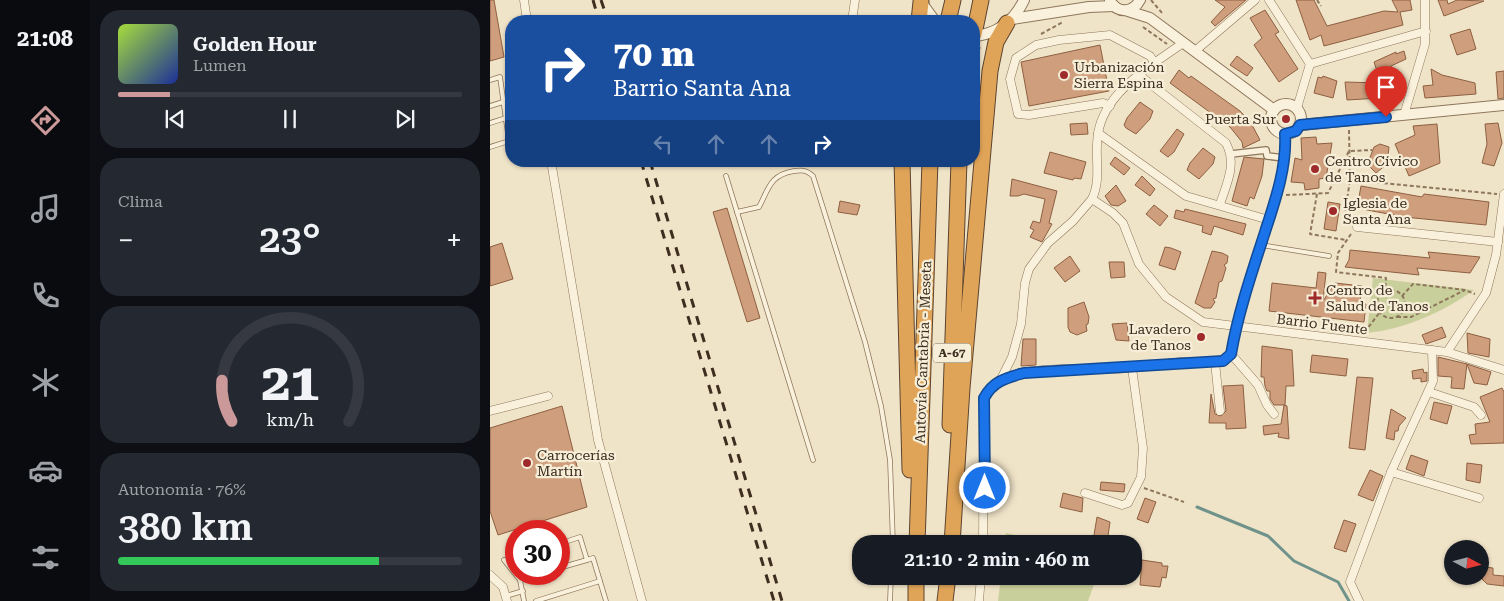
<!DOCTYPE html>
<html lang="es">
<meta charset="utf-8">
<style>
:root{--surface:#171b24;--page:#242831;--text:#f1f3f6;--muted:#9ea1a6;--line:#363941;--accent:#cc999b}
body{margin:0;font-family:"Roboto Serif",serif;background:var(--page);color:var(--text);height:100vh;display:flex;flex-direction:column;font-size:19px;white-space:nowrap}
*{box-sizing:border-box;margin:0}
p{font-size:16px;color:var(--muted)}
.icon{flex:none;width:28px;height:28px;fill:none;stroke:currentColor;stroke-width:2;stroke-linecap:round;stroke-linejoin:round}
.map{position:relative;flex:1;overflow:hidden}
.sheet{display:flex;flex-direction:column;gap:10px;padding:10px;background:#0d0f14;width:400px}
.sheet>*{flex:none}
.hud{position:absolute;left:15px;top:15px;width:475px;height:152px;border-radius:20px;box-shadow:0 1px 4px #0004;background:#1a4fa0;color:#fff;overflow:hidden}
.needle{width:32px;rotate:97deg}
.buttons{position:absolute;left:954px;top:540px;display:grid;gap:10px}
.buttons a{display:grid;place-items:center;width:45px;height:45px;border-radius:50%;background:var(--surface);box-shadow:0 1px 4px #0004;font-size:25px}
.speed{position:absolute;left:15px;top:520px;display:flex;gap:10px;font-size:25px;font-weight:700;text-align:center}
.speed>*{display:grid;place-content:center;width:65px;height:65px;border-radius:50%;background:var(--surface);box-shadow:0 1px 4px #0004;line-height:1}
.speed .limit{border:8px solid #d22;background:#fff;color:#111}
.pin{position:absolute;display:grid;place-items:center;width:42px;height:42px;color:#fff;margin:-51px -21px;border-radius:50% 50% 50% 0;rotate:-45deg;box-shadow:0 0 5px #0007}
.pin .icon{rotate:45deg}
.me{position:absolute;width:55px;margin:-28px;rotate:0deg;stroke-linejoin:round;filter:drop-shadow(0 0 4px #0008)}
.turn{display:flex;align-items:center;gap:18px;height:105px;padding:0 25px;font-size:22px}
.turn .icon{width:65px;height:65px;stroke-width:2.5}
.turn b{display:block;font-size:35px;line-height:42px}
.lanes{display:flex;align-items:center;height:48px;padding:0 25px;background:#0003;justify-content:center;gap:25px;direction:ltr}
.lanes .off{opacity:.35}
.big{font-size:38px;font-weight:600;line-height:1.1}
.sheet .tile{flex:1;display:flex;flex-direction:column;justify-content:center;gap:8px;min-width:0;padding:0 18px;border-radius:20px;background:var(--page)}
.sheet .dial{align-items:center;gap:0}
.dial svg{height:130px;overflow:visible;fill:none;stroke:var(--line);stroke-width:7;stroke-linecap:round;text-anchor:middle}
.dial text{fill:var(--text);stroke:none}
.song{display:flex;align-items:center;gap:15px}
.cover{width:60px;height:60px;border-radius:8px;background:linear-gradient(135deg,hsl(80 70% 55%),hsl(230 70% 35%))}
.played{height:5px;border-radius:2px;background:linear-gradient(90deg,var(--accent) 15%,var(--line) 15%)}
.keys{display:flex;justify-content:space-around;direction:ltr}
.heat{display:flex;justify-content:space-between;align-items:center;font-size:28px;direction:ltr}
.charge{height:8px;border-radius:4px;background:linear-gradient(90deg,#34c759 76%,var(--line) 0)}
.trip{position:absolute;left:362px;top:535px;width:290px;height:50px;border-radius:20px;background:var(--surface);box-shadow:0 1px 4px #0004;font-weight:600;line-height:50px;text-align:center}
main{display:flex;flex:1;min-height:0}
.tab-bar{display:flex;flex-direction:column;width:90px;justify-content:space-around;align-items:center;background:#090b0e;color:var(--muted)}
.tab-bar .icon{width:35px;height:35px}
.tab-bar .selected{color:var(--accent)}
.tab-bar b{font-size:22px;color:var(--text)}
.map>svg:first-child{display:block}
.green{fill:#c9cf9b}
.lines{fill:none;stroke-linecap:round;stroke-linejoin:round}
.stream{stroke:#6f938a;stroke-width:3}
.building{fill:#cf9f7d;stroke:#8d5f41}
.service-casing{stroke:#8d765c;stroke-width:5.5}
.pedestrian-casing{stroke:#8d765c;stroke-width:8}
.minor-casing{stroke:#8d765c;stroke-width:9}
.tertiary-casing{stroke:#8d765c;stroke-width:12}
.motorway-casing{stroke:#5b4430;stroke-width:17}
.path{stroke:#8d765c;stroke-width:2;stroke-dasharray:4 2.5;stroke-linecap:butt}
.service{stroke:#faf1dc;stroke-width:4}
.pedestrian{stroke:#faf1dc;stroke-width:5.5}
.minor{stroke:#faf1dc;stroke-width:8}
.tertiary{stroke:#faf1dc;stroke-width:10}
.motorway{stroke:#e0a458;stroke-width:15}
.rail{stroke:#3d2e20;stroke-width:3;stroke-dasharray:9 9;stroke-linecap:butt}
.route-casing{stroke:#114b97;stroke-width:12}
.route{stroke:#1a73e8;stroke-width:9}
.poi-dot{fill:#9e2a2b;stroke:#f7eed8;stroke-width:2}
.labels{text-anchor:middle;stroke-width:4.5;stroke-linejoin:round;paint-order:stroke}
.shield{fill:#f7eed8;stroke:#756857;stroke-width:1}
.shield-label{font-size:12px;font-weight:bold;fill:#3d2e20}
.poi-label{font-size:14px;fill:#3d2e20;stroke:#f7eed8;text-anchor:start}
.street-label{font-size:14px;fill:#3d2e20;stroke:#f7eed8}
</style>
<main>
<nav class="tab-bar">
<b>21:08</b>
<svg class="icon selected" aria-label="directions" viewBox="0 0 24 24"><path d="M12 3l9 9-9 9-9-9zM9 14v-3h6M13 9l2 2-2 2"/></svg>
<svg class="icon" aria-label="music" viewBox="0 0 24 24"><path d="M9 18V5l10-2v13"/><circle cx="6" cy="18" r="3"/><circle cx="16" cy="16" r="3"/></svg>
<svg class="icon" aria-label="phone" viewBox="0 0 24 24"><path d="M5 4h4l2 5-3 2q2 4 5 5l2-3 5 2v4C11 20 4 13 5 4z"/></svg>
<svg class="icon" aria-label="climate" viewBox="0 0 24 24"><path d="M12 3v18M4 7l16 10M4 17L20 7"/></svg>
<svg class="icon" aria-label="car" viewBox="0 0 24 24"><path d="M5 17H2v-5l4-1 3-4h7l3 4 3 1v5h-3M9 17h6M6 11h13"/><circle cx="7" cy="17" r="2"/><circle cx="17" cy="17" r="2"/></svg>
<svg class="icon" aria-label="filters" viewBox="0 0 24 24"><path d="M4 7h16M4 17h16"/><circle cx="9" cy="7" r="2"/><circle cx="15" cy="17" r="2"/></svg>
</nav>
<section class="sheet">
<div class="tile">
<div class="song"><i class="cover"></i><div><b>Golden Hour</b><p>Lumen</p></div></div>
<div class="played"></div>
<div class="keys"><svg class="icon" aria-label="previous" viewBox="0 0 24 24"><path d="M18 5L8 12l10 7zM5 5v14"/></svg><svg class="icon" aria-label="pause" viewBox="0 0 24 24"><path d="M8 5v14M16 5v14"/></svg><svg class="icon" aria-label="next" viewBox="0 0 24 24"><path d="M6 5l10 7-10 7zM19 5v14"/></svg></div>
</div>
<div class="tile"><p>Clima</p>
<div class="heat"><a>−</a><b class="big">23°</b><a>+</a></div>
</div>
<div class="tile dial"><svg viewBox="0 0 100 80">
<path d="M14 69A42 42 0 1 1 86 69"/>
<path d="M14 69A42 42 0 0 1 8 44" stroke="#cc999b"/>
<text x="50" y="56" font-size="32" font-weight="700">21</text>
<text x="50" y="72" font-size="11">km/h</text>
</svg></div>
<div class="tile"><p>Autonomía · 76%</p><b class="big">380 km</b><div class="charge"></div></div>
</section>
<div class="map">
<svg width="1014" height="601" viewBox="0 0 1014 601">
<rect width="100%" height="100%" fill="#f0e4c8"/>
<g class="green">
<path d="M883 278 984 290C953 312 915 329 877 333Z"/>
<polygon points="516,533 565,544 514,544"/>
<polygon points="511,576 607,576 598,601 508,601"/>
</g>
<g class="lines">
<polyline class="stream" points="707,507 778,536 804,561 848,582 859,601"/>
</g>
<g class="building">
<polygon points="0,0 4,0 14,57 0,61"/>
<polygon points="725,0 756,0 725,26 721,22 735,7"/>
<polygon points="806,0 824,0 837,26 894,11 908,12 902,0 920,0 922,10 910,12 913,25 834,46 831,35 820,40"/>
<polygon points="948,0 957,0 958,4 967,0 994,1 954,16"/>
<polygon points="775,10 789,32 785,34 808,69 789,82 764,45 772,38 760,18"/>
<polygon points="980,29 986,49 967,55 960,35"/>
<polygon points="610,45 619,91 539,106 531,62"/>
<polygon points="914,51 916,59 901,66 901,82 905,81 907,97 857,100 855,82 891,83 884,62 906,52 906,54"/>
<polygon points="747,56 763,68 757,76 740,65"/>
<polygon points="941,69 952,75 985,83 986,94 935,98 933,86 943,85"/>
<polygon points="689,70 699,78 701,76 750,111 761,123 770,140 753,148 752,142 740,127 680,83"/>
<polygon points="1014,71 1014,98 1008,99 1006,72"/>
<polygon points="833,76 847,81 843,98 824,93 828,77 832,78"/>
<polygon points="650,102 663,111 660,119 646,134 636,128 634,125 637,118"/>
<polygon points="597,123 598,134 581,135 580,124"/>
<polygon points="1008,123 1012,143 1004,166 992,163 997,144 995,124"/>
<polygon points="947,124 950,163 919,176 905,144 925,135 923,126"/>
<polygon points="687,129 694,134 684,152 678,157 670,151"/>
<polygon points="826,137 827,144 842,143 836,178 829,179 829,188 815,190 814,183 801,182 805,158 812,160 811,138"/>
<polygon points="890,144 899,147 897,164 886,173 880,167 879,160 884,147"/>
<polygon points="713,148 725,157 723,164 709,179 697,170 700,163"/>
<polygon points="560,152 596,162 591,179 584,178 583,180 554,173"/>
<polygon points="625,157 640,168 634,175 620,164"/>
<polygon points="754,157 774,159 772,176 764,199 760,197 757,206 742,201"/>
<polygon points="652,176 665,189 660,196 645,185"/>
<polygon points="522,179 567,191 559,223 562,224 552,242 540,237 544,230 540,228 543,221 550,223 555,199 534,194 528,196 520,196"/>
<polygon points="626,185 636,201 628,206 621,205 615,196"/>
<polygon points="871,186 932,197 934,194 999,202 996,225 914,217 867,208"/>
<polygon points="350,201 370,205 367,215 348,212"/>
<polygon points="838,202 850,204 846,231 834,229"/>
<polygon points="664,205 678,216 670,226 656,214"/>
<polygon points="237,208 270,318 257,322 223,212"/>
<polygon points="695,209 756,224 753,235 724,226 721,235 712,232 713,226 684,218 686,210 694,212"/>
<polygon points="12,243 23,279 0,286 0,247"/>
<polygon points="675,247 681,248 691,252 685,270 669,265"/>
<polygon points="860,250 940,258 938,252 990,257 980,273 927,268 929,275 855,267 859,260"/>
<polygon points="722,251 732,253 738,256 737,263 734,265 736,268 732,281 729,282 726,298 723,299 725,302 721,308 714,308 705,303"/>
<polygon points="580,256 590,271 575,282 564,268"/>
<polygon points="619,262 634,262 635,277 621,278"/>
<polygon points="828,272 836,273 833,301 845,283 872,286 870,303 876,304 874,322 779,311 782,283 826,288"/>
<polygon points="594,302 599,317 598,324 596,325 597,331 587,335 580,332 578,327 578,308"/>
<polygon points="637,323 639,341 626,340 622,324"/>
<polygon points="952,327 956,337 936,344 932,335"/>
<polygon points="977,333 1000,339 999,357 978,353"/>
<polygon points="533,339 546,339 546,365 531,366"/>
<polygon points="772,346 802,350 804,386 796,386 795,405 784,405 780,399 780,391 777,391 775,386 774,377 771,377"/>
<polygon points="822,355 858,359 856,376 820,372"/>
<polygon points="948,357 977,364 974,389 961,388 962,377 948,376"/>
<polygon points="977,364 1001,372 997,385 984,383"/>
<polygon points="933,369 934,373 937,372 937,381 931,382 931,378 923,379 922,371"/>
<polygon points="867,377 883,378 875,450 859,448"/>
<polygon points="753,385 756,428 736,429 736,423 719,423 721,394 725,414 731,416 736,411 733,386"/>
<polygon points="1012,388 1014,392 1014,443 981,444 979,435 986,434 985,424 1000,422 990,397"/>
<polygon points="944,402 962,406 957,424 940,419"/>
<polygon points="794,405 797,406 799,439 788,437 789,433 774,435 773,426 791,424"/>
<polygon points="72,406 97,507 8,535 0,511 0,428"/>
<polygon points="901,409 916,418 909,426 908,431 905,431 904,440 896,438"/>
<polygon points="921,455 938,461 934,476 916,469"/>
<polygon points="977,463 992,465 990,483 976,480"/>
<polygon points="880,470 893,476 883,501 868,495"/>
<polygon points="611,482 635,484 634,492 610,490"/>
<polygon points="573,493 593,498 592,512 570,507"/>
<polygon points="655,498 666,502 658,523 647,519"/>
<polygon points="607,517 620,522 617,543 603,541"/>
<polygon points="854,520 866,524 856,552 844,548"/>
<polygon points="652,560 672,563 672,566 678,566 676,578 672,577 670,587 650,585"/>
<polygon points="994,567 1003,568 1003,575 1014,576 1014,586 997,584 992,579"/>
</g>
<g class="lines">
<defs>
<g id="service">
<polyline points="0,80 10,77 19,141 0,147"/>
<polyline points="0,106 13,102"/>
<polyline points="0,123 16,118"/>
<polyline points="236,176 323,460"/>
<path d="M247 212 269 207C279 188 280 175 304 171 313 170 316 170 323 176L375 342 391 406 400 460 403 544"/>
<polyline points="771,245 839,256"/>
<polyline points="69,544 90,537 97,560 103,558 116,601"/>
<polyline points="26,557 14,560 30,580 34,601"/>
<polyline points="69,568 97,560"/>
<polyline points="30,580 52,574"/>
<polyline points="16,596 33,591"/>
<polyline points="46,601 110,581"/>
<polyline points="400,601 401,576"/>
</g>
<polyline id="pedestrian" points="741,154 776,150 777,156 794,158"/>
<g id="minor">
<polyline points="34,0 37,21"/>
<polyline points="779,0 820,64"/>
<polyline points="362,21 365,0"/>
<path d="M693 43C662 65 614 92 608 134 604 157 612 178 602 199L623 213 633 223 649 264 676 297 713 322 957 352 1014 370"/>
<polyline points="705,51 765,0"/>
<polyline points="820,64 936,31"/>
<path d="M649 75 736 143C747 164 737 183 730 204"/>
<polyline points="620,106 613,103 539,115 528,114 520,79 526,58 546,45 569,40 620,35 660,56 665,63"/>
<polyline points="807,108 820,64"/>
<polyline points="914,115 935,44 935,0"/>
<polyline points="608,133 696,196 779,220"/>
<polyline points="61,161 108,440 152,601"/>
<polyline points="867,227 1008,242"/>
<polyline points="957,352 996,293 1006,255 1014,194"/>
<polyline points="741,354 768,385 777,405 784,414"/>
<polyline points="725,362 730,411"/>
<polyline points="511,379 522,357 531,324 535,283 539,269 558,243 583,221 602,199"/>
<polyline points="939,392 984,407 991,415"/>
<polyline points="0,411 58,396"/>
<polyline points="901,472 989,498"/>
<polyline points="595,493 632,505 638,503 651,477 653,448 642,368"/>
<path d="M493 544 494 398C498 390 503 383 511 379 545 364 603 371 641 368 657 367 674 363 690 362 709 361 726 367 741 354 748 312 762 272 775 232 785 201 797 167 795 134"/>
<polyline points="0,575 13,587 17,601"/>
<polyline points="489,601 491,576"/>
<polyline points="869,601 860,582 901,472 943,381 942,350"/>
</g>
<g id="tertiary">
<path d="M620 1C628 14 643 13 650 0"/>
<polyline points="431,2 445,21"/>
<polyline points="638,11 660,18 784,110"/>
<polyline points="522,19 599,7 624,6"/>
<path d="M484 36C507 34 524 21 534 0"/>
<circle cx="796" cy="119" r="15"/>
<polyline points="810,125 1014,105"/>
</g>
<g id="motorway">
<polyline points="429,21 431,2"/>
<polyline points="458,21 463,0"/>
<polyline points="484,34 491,0"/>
<polyline points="412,161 420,470"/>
<polyline points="460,425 469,161"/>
<polyline points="427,544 440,161"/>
<polyline points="462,544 472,388 500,71 506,42 517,23"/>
<polyline points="426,601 426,576"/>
<polyline points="455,601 458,576"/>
</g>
</defs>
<use href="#service" class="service-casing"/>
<use href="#pedestrian" class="pedestrian-casing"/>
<use href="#minor" class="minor-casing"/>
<use href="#tertiary" class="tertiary-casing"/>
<use href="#motorway" class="motorway-casing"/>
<g class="path">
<polyline points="661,0 672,13"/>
<polyline points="827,0 831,6"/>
<polyline points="653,27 677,44"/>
<polyline points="551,34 573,22"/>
<polyline points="484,48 491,48"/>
<polyline points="859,130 860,180"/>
<polyline points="827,194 820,234 856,240"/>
<polyline points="796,195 838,193 859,151 882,150"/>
<polyline points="862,221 855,213 860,180 1007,194"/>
<polyline points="861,234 848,253 846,272 896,278 895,291"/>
<circle cx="901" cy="304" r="14"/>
<polyline points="912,296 923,284 975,290 985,294"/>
<polyline points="907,317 921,317 975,290"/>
<polyline points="877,333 877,329 890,312"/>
<polyline points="654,488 694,502"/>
</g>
<use href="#service" class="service"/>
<use href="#pedestrian" class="pedestrian"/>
<use href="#minor" class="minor"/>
<use href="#tertiary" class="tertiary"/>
<use href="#motorway" class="motorway"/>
<g class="rail">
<polyline points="103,0 109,21"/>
<polyline points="111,0 118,21"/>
<polyline points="151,161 284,601"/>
<polyline points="160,161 292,601"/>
</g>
</g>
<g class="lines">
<defs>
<path id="route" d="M495 488 494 398C503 381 516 378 534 373L733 361 741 354C748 313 762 272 775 232 785 201 797 167 795 134L806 131 810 125 896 117"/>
</defs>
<use href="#route" class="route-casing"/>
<use href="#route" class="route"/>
</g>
<g class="poi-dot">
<circle cx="574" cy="75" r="5"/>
<circle cx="796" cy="119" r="5"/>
<circle cx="825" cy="169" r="5"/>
<circle cx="843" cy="211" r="5"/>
<path d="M822.5 290.5h5v5h5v5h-5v5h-5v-5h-5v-5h5z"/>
<circle cx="711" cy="337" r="5"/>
<circle cx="37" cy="463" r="5"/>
</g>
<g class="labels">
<rect class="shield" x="443" y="343.5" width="38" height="19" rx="4"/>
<g class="shield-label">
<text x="462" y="357">A-67</text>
</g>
<g class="poi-label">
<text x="584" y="72">Urbanización<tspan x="584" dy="16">Sierra Espina</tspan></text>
<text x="786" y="124" text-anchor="end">Puerta Sur</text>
<text x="835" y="166">Centro Cívico<tspan x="835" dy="16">de Tanos</tspan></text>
<text x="853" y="208">Iglesia de<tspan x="853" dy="16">Santa Ana</tspan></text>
<text x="836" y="295">Centro de<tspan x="836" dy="16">Salud de Tanos</tspan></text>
<text x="701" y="334" text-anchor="end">Lavadero<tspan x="701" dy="16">de Tanos</tspan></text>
<text x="47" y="460">Carrocerías<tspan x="47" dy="16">Martín</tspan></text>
</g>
<g class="street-label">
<text transform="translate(832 324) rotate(7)" y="5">Barrio Fuente</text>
<text transform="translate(433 352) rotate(-88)" y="5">Autovía Cantabria - Meseta</text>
</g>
</g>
</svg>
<div class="buttons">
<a><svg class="needle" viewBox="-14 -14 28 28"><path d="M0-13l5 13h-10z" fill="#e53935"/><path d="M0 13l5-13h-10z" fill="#9ea1a6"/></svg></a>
</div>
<div class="speed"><div class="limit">30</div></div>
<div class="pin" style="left:896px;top:117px;background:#d93025"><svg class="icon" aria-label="arrive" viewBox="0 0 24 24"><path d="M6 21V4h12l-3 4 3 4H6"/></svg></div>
<svg class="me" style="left:495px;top:488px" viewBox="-20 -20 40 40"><circle r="17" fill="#1a73e8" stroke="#fff" stroke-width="3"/><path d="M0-11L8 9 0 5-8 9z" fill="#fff"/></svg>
<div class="trip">21:10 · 2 min · 460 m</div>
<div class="hud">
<div class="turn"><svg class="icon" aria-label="right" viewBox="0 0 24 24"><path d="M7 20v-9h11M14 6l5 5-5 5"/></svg><div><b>70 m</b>Barrio Santa Ana</div></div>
<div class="lanes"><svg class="icon off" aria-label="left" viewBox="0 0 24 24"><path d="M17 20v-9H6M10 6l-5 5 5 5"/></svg><svg class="icon off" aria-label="ahead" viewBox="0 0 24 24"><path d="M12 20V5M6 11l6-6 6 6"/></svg><svg class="icon off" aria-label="ahead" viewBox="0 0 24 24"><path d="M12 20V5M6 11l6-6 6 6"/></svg><svg class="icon" aria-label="right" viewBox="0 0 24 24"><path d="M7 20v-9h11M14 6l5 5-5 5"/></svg></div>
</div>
</div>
</main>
